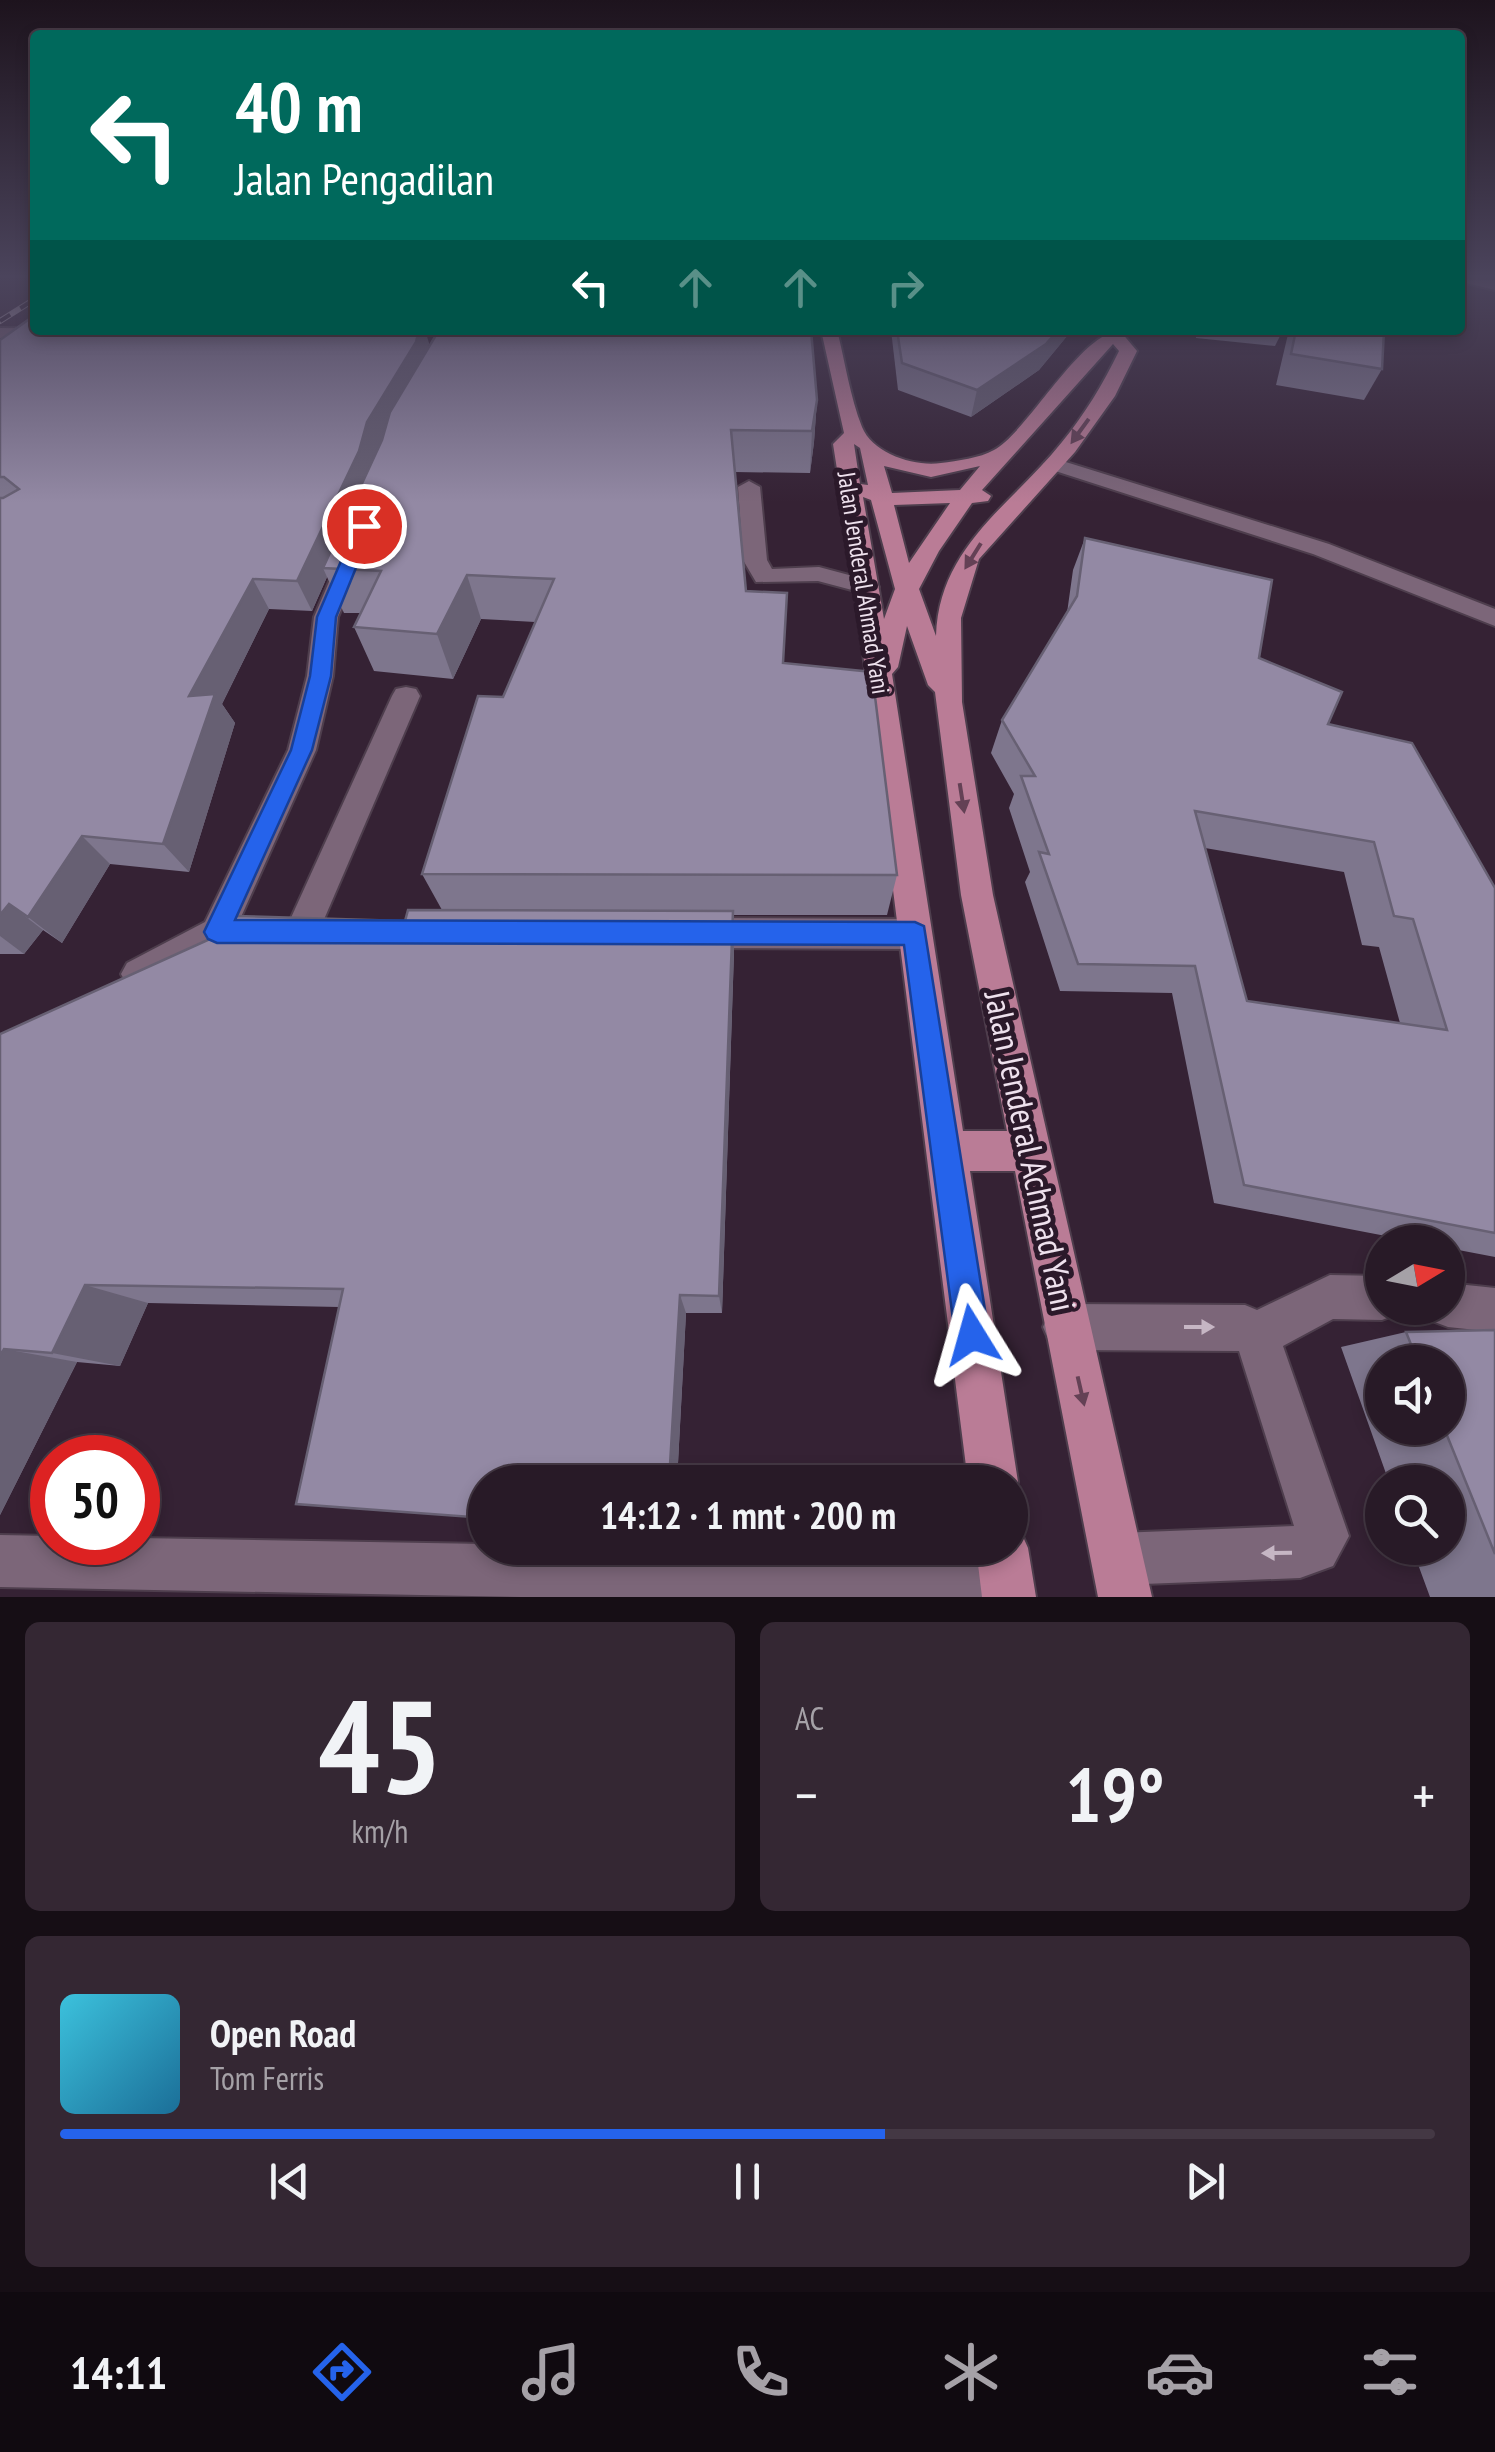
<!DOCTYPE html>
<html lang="id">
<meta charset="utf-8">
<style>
:root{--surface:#281a27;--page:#342733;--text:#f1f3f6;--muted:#a5a1a7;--line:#443844;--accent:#2563eb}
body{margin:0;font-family:"PT Sans Narrow",sans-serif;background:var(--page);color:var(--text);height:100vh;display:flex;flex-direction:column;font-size:38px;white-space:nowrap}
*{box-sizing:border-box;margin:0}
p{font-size:32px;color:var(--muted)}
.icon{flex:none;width:55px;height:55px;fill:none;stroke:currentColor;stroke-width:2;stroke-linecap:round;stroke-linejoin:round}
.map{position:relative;height:1597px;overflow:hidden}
.drawer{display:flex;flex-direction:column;gap:25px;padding:25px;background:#160e15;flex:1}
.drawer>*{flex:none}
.hud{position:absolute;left:30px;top:30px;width:1435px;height:305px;border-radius:10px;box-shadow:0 5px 15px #0003,0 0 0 2px var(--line);background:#00695c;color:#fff;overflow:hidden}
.needle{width:65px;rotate:80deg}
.tools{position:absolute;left:1365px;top:1225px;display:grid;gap:20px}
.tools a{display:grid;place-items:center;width:100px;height:100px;border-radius:50%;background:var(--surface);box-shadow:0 5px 15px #0003,0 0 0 2px var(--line);font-size:50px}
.speed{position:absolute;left:30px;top:1435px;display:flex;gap:20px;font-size:50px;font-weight:700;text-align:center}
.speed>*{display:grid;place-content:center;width:130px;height:130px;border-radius:50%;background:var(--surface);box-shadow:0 5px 15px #0003,0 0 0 2px var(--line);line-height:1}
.speed .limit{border:15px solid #d22;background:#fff;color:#111}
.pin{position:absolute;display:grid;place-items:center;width:85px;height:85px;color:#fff;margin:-42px;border:5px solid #fff;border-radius:50%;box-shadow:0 2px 10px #0007}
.me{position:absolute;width:110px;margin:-55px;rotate:352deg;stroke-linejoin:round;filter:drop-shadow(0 0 8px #0008)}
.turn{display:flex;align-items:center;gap:35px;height:210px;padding:0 40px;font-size:45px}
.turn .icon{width:130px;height:130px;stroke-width:2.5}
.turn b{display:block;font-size:70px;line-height:85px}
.lanes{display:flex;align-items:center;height:95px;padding:0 40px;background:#0003;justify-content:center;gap:50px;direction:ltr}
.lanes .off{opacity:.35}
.big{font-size:75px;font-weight:600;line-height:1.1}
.drawer .tile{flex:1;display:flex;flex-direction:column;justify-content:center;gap:15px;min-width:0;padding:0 35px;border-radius:15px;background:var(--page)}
.drawer .dial{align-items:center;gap:0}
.dial b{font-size:130px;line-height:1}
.song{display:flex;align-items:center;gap:30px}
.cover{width:120px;height:120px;border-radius:15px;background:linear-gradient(135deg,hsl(190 70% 55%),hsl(200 70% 35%))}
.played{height:10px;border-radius:5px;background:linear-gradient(90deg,var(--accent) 60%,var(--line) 60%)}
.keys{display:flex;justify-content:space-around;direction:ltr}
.heat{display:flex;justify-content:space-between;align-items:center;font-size:55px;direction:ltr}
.drawer .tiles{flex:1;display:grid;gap:25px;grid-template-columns:1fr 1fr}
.tile:last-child{grid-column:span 2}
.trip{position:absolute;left:468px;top:1465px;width:560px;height:100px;border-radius:50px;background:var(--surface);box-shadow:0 5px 15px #0003,0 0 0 2px var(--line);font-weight:600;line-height:100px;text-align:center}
.tab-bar{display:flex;height:160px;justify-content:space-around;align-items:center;background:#100a10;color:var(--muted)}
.tab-bar .icon{width:70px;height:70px}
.tab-bar .active{color:var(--accent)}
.tab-bar b{font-size:45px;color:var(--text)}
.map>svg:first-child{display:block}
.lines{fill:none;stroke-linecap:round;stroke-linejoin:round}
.minor-casing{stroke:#4e3e4d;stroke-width:4}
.major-casing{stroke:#4e3e4d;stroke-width:4}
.minor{fill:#7c6679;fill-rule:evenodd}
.major{fill:#ba7c96;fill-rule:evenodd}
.rail-casing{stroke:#bdafbc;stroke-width:6}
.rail{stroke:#2b192a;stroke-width:4;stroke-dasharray:12;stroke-linecap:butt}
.wall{fill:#7e768d;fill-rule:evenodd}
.shaded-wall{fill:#676073}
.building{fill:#9389a4;stroke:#676073;stroke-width:2.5;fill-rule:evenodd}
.oneway{fill:#644155}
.oneway2{fill:#c6b6c4}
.route{fill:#2563eb;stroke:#184099;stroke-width:2.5}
.labels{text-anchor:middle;stroke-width:10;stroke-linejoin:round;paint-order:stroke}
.far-street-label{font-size:25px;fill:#eee1ed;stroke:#2b192a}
.near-street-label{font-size:35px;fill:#eee1ed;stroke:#2b192a}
</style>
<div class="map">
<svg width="1495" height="1597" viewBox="0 0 1495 1597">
<rect width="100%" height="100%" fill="#352234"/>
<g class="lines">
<defs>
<g id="minor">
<polygon points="1460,279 1495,280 1495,290 1462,282"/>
<polygon points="0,328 138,330 130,335 0,338"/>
<polygon points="1053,458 1329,544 1495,609 1495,626 1313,554 1046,468 1043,464"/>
<polygon points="749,481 760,487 767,560 772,569 819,567 875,582 879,587 875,592 867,594 818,581 756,582 743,560 738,487"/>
<polygon points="352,549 364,556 338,617 333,676 316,750 241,917 279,922 284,932 279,942 267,947 221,947 151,985 139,990 127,985 121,974 127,963 205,922 288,750 307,676 314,617 340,556"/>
<polygon points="406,687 416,689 420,696 319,931 314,941 302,946 290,941 285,931 392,696 396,689"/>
<polygon points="693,918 915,919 927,923 932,934 927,945 915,949 693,948 681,944 676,933 681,922"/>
<polygon points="1330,1275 1382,1276 1382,1308 1400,1308 1398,1314 1382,1320 1333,1319 1283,1346 1349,1536 1333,1566 1300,1578 1118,1585 1100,1577 1092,1559 1100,1541 1118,1533 1294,1526 1239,1351 1066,1350 1050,1343 1043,1327 1050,1311 1066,1304 1245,1305 1257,1310"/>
<polygon points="1448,1283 1495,1288 1495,1332 1448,1327 1432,1321 1427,1308 1448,1308"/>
<polygon points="0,1535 52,1536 52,1542 138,1542 138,1538 485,1544 485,1548 1007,1554 1026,1561 1033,1580 1026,1597 522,1597 0,1587"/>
</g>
<g id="major">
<path d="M821 330H837C845 361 850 397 862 427 873 454 915 467 941 463 957 461 980 458 994 450 1028 432 1084 327 1121 332L1137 351 1115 396 1075 452 979 559 961 618 962 702 993 895 1152 1597H1098L1015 1171H970L1018 1482 1010 1500V1482H968L851 558 833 444 844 433ZM1113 344 1119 351C1103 384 1085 414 1062 442 1011 506 939 546 936 636L919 589 939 551 972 503 988 501 991 496 982 490 991 480ZM854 444 860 448 868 485 860 484ZM884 466 931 477 980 466 960 490 892 493ZM863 497 871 500 895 589 884 619ZM950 503 909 563 894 505ZM907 626 928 685 935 692 961 895 1007 1131H963L892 674 898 667Z"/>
<polygon points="1010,1525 1020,1530 1028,1548 1036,1597 982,1597 976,1548 1010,1548"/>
</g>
</defs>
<use href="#minor" class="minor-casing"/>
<use href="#major" class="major-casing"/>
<use href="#minor" class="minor"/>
<use href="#major" class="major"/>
<defs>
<polyline id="rail" points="0,321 35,299"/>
</defs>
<use href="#rail" class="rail-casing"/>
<use href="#rail" class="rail"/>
</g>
<g class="wall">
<polygon points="891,330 1072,330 1039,370 971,417 898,390"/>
<polygon points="1196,330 1283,330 1275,346 1196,338"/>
<polygon points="1289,330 1384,330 1382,369 1364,400 1276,385"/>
<polygon points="0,340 429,343 427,350 817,400 814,442 810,473 735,472 746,591 897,875 887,915 733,915 734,952 722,1313 686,1313 677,1482 485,1482 339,1307 148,1303 120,1366 77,1362 0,1515 0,1034 442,910 422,874 503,697 535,622 481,619 453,679 374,671 354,627 361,613 344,613 327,577 312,611 269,609 222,704 235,723 189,872 110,864 62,943 43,930 24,954 0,954"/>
<path d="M1085 538 1259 658 1495 888V1257L1448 1248V1242H1417L1214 1203 1172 993 1060 991 1025 882 1030 872 1009 808 1014 794 991 753 1002 720 1067 613 1073 570ZM1205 848 1344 872 1362 945 1379 947 1400 1023 1247 1001Z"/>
<path d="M1495 1330V1597H1430L1412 1548H1448V1482H1389L1341 1347 1406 1332ZM1382 1362H1448V1428H1382Z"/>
</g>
<g class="shaded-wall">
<polygon points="419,330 425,330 429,343 424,369 323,568 327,577 312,611 297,581 367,422"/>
<polygon points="1058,330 1072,330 1039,370 971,417 977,390"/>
<polygon points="817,400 814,442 810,473 812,431"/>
<polygon points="467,575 481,619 453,679 437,634"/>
<polygon points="253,579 269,609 222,704 235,723 189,872 163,844 189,696"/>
<polygon points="82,836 110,864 62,943 28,917"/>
<polygon points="9,904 43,930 24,954 0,936 0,915"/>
<polygon points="733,911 734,952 722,1313 719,1296"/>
<polygon points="85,1285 148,1303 120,1366 52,1353"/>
<polygon points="680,1295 686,1313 677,1482 669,1482"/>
<polygon points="4,1349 77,1362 0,1515 0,1356"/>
</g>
<g class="building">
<polygon points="35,315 35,330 419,330 416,342 367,422 359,451 297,581 253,579 189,696 215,694 163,844 82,836 28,917 9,904 0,915 0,498 3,498 19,489 4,477 0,477 0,340"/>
<polygon points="439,330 811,330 817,400 812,431 731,430 746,591 787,593 783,663 872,672 897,875 422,874 478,696 503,697 554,579 467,575 437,634 354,627 381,571 323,568 382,440 390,412"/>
<polygon points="897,330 1058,330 1046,344 977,390 902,363"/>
<polygon points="1296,330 1384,330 1382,369 1291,354"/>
<path d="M1085 538 1272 580 1259 658 1342 692 1328 724 1412 743 1495 888V1233L1244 1185 1195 966 1078 964 1039 852 1049 854 1021 776H1035L1002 720 1077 596ZM1195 811 1374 842 1394 916 1413 919 1447 1030 1247 1001Z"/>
<polygon points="408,910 733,911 719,1296 680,1295 669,1482 485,1482 485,1518 296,1504 343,1289 85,1285 52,1353 4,1349 0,1356 0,1034 232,929 236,916 405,921"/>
<polygon points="1495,1330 1495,1554 1444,1428 1448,1428 1448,1362 1418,1362 1406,1332"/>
</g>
<defs><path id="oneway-solid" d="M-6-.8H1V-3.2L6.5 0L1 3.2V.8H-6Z" transform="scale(2.5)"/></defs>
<g class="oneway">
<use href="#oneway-solid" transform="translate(1080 431) rotate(126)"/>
<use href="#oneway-solid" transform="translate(973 556) rotate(122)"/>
<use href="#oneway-solid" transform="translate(962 798) rotate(81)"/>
<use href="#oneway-solid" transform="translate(1081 1391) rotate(77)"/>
</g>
<g class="oneway2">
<use href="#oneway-solid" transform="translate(1199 1327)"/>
<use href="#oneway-solid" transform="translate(1277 1553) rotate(179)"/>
</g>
<linearGradient id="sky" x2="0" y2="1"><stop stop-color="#1d131d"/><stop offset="0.55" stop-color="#4b445c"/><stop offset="1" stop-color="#4b445c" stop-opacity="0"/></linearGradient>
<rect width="1495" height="503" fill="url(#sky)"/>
<polygon class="route" points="364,521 373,526 336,617 331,676 312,750 235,920 915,922 924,926 989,1335 984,1347 972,1352 960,1347 955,1335 904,945 217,943 208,939 204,932 291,750 310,676 317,617 356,526"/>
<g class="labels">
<g class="far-street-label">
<text transform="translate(864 583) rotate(81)" y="9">Jalan Jenderal Ahmad Yani</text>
</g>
<g class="near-street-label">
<text transform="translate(1030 1151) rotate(78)" y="12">Jalan Jenderal Achmad Yani</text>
</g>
</g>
</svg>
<div class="tools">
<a><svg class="needle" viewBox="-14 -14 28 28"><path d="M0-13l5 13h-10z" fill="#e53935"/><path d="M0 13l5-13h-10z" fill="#a5a1a7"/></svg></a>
<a><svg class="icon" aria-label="sound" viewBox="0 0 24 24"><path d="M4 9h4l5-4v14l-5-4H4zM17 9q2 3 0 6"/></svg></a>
<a><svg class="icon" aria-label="search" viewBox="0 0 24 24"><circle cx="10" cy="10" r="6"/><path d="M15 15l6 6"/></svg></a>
</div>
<div class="speed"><div class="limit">50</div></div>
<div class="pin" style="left:364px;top:526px;background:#d93025"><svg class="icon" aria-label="arrive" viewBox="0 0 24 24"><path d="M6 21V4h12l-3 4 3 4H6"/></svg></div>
<svg class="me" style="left:972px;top:1335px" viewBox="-20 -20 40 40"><path d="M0-17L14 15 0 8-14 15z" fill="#2563eb" stroke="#fff" stroke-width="4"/></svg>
<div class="trip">14:12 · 1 mnt · 200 m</div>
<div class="hud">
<div class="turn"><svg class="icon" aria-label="left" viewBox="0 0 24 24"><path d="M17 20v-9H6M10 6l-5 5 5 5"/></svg><div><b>40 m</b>Jalan Pengadilan</div></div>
<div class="lanes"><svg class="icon" aria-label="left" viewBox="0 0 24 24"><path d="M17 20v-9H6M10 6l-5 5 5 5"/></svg><svg class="icon off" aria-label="ahead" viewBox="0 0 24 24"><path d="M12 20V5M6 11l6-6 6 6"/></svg><svg class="icon off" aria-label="ahead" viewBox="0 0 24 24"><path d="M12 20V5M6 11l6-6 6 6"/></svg><svg class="icon off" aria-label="right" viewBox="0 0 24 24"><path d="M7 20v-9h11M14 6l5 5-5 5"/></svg></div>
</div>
</div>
<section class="drawer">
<div class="tiles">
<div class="tile dial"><b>45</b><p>km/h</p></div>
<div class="tile"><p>AC</p>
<div class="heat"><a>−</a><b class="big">19°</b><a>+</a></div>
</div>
<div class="tile">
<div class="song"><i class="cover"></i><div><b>Open Road</b><p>Tom Ferris</p></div></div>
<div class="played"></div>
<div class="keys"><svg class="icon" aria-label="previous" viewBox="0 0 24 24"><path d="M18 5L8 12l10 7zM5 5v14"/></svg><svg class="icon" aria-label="pause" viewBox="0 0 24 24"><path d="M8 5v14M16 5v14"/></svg><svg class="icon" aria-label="next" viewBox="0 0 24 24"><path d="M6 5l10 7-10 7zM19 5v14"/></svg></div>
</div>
</div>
</section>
<nav class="tab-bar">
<b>14:11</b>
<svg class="icon active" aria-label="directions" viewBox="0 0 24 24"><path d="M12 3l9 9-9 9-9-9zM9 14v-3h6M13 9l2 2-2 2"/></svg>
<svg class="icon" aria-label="music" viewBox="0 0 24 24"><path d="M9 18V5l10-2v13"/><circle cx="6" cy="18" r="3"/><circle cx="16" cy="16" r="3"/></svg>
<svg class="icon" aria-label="phone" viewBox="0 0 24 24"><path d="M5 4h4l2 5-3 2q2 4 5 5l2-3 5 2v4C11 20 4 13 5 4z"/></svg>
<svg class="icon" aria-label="climate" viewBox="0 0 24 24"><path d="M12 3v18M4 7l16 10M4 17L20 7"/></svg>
<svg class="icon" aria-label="car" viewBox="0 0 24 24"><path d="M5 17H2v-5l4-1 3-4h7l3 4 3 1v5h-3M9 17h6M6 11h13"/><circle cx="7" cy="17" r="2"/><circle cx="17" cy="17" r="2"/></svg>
<svg class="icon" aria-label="filters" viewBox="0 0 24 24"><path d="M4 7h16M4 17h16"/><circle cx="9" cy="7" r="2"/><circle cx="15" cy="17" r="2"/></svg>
</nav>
